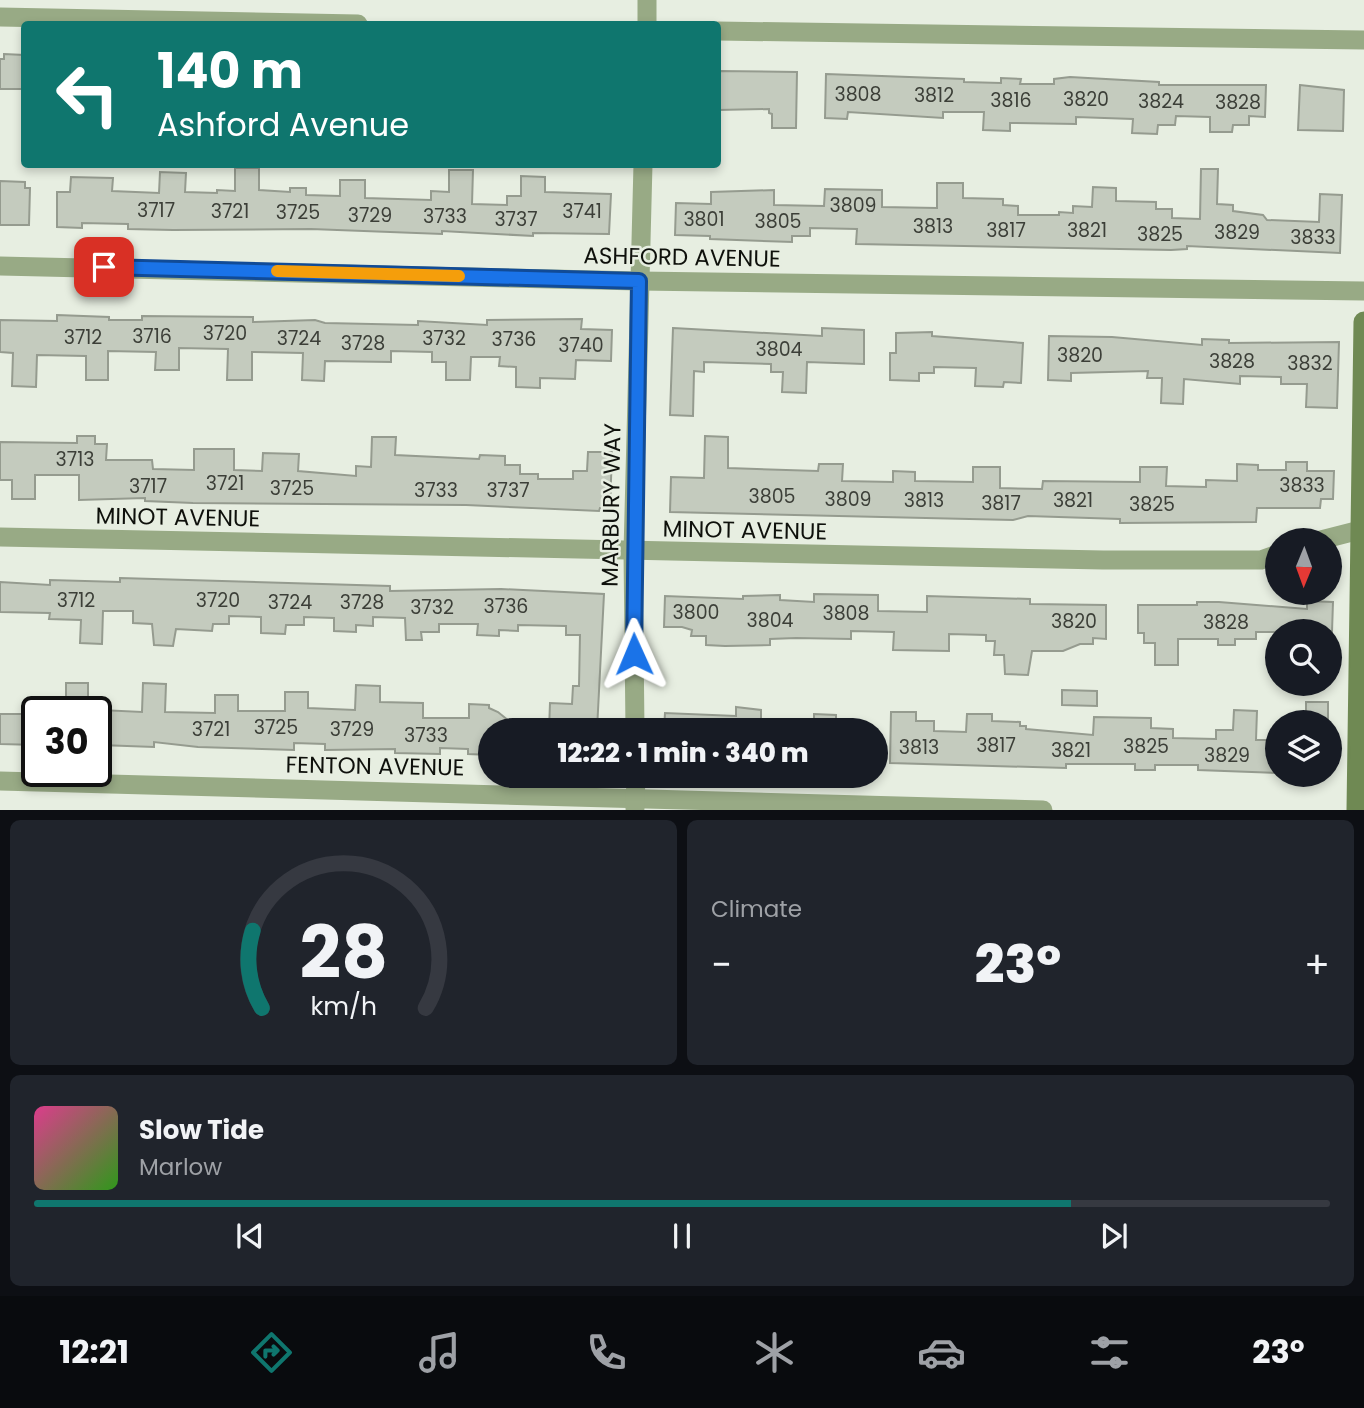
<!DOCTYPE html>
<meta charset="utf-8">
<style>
:root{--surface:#171b24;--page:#20242c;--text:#f1f3f6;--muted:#9ea1a6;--line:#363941;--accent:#0f766e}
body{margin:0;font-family:Poppins,sans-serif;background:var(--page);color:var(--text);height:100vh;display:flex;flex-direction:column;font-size:26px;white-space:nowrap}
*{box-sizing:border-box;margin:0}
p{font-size:23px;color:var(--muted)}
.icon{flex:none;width:38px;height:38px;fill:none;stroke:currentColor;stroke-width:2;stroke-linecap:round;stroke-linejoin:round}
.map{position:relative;height:810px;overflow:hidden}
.side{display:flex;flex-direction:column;gap:10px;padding:10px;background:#0d0f14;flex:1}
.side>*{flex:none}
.hud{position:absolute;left:21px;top:21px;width:700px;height:147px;border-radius:7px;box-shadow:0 4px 10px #0003;background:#0f766e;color:#fff;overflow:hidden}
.needle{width:46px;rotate:181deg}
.buttons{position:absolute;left:1265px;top:528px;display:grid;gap:14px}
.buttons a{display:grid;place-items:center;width:77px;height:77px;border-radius:50%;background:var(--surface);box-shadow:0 4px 10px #0003;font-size:35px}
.speed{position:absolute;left:21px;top:696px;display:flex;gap:14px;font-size:35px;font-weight:700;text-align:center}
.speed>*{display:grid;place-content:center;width:91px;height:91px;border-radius:50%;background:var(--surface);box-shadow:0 4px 10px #0003;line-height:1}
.speed .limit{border:4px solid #111;border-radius:10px;background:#fff;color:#111}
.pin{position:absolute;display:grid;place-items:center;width:60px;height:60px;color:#fff;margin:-30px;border-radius:14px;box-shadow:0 4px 10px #0006}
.me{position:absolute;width:77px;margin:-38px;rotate:359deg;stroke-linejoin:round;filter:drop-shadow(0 0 5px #0008)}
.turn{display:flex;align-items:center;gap:24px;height:147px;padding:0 21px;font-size:32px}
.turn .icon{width:91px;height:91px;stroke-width:2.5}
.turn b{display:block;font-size:49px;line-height:60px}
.big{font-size:52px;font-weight:800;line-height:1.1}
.side .card{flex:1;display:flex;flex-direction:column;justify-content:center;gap:10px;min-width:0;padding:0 24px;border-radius:10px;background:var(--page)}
.side .dial{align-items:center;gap:0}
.dial svg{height:182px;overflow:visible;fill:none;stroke:var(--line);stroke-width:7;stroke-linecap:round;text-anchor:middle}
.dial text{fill:var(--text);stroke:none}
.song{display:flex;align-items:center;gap:21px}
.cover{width:84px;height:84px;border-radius:10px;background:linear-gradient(135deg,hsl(330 70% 55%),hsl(110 70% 35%))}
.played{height:7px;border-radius:4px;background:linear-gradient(90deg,var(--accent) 80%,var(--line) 80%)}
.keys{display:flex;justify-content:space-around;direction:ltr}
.heat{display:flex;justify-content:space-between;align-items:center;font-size:38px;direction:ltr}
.side .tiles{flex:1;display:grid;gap:10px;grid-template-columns:1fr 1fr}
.card:last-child{grid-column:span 2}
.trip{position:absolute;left:478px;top:718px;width:410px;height:70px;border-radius:35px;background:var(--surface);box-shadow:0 4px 10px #0003;font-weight:800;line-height:70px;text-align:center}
.tab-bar{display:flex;height:112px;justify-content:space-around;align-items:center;background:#090b0e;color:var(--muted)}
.tab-bar .icon{width:49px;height:49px}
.tab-bar .current{color:var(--accent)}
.tab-bar b{font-size:32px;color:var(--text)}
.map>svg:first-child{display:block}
.building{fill:#c4cbbe;stroke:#959b8f;stroke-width:2}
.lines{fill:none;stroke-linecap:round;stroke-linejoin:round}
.street{stroke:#98aa85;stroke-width:19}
.secondary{stroke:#6f8953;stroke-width:21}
.route-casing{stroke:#114b97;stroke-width:18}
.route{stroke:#1a73e8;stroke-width:12}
.slow{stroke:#f59e0b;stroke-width:12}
.labels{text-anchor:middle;stroke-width:5;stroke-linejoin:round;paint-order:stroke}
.number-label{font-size:19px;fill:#3c3f38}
.street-label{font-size:23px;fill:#0e100b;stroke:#e7eee1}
</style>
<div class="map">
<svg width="1364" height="810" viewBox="0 0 1364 810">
<rect width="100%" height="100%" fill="#e7eee1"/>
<g class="building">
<polygon points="4,54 24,55 24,89 0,89 0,59 4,59"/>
<polygon points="718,71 797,72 796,128 772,128 772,114 769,113 769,109 718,110"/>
<polygon points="826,74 964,79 964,82 1001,83 1001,78 1021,79 1020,84 1054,84 1054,79 1070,77 1159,82 1159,85 1266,85 1265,117 1249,116 1249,125 1233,125 1232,132 1210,132 1210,117 1176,116 1175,125 1158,125 1157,134 1132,133 1133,119 1076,117 1076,124 1010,123 1010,131 983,130 984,112 943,112 943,118 848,112 847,119 825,118"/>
<polygon points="1300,85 1344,90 1343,131 1298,130"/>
<polygon points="235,168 259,168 259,190 290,192 290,188 306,188 306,195 340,196 340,180 365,180 365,198 431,200 431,191 449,192 449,170 473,170 472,204 507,205 507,196 521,196 521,176 545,177 545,192 611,194 609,234 533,233 533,236 442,231 442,234 311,229 173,230 128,229 128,224 82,223 82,228 57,227 57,192 70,192 71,177 113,178 112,191 159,193 160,172 186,173 185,192 217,193 217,190 235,191"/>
<polygon points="1201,169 1218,169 1217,204 1233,205 1233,211 1263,215 1267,220 1319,222 1320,194 1342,195 1340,253 1187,246 1187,249 1171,250 856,244 857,229 810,228 810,236 792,236 792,242 710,239 710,236 675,235 676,203 711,204 711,192 774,190 774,205 824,206 825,189 882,190 882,207 937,208 937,183 963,183 963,198 1003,199 1003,205 1018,206 1018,215 1059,215 1059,212 1073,213 1073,206 1092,207 1093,187 1116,188 1116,201 1156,202 1156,209 1172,209 1172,218 1200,219"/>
<polygon points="0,181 25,182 25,188 30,188 29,225 0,225"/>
<polygon points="57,315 109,317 109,320 142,320 142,316 253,317 253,322 315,320 325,323 418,325 418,321 487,325 487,320 582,319 581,329 612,330 611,361 576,360 575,379 540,378 540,388 516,387 516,367 499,366 500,357 471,357 470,380 446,380 446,362 432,362 432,352 391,351 391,362 325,361 324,381 302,380 303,353 252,352 252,380 227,380 228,349 179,348 179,370 155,370 156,352 108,351 108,380 86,380 86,356 37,355 36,387 12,386 13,353 0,352 0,320 57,321"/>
<polygon points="673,328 822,336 822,328 864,330 864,364 807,362 806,393 782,392 783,372 771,372 771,364 704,362 704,372 694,371 693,416 670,415"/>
<polygon points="932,332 932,336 1023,343 1021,383 1004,382 1003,387 975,386 976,368 934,367 934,373 919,373 919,381 890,380 890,353 896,353 896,333"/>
<polygon points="1049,336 1112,337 1202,345 1202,339 1229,340 1229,343 1339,342 1337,408 1306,407 1307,384 1281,384 1281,377 1240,376 1240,384 1184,379 1183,404 1161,403 1162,378 1147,378 1148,371 1071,373 1071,381 1048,380"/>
<polygon points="77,436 95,436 95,444 107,444 106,460 152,460 153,469 194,470 194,449 234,449 234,470 262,471 263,453 299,454 298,471 356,476 356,466 371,467 372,437 396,437 395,455 479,459 480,455 505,456 505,465 520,465 520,474 538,474 538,479 573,479 573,471 587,471 588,452 612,452 610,508 600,508 599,511 466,505 193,503 145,501 145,498 79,500 79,475 35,475 35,499 12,499 12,480 0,480 0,442 77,443"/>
<polygon points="705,436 728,437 728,468 818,471 819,464 843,464 842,481 893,482 893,471 915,472 915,481 973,482 973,467 1000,467 1000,488 1042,489 1043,481 1140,482 1140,467 1167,467 1166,486 1206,487 1206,480 1237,481 1237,464 1258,465 1258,470 1286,470 1286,462 1307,462 1307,471 1334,471 1333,499 1321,499 1320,508 1257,508 1256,522 1120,523 1120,519 1028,516 1013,520 670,512 671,477 704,478"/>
<polygon points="120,578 390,586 390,591 501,589 604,594 597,730 549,730 550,703 572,704 573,686 579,686 580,635 566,635 566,626 518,625 518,631 499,630 499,636 477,635 478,624 439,624 439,632 421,632 422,640 406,640 405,618 373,617 373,626 356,625 356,632 334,631 334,618 304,617 304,625 286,625 285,634 261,633 261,617 229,616 229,624 213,624 212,631 176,629 173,646 154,645 152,624 133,623 133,611 103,611 102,644 80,643 81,620 49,619 50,613 0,612 0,582 50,585 50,580 120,582"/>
<polygon points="814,594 878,595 878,611 927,612 927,596 1030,599 1030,604 1106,605 1106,639 1093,638 1093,644 1080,644 1063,651 1032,651 1028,675 1005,674 1004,655 994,655 995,641 986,641 986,635 949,634 949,651 893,650 894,632 851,631 851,639 796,638 770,639 770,645 725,646 706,645 706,636 691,636 692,630 682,627 664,627 665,596 743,599 743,596 780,595 780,600 814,602"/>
<polygon points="1307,601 1333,602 1332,632 1256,632 1256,639 1235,639 1235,645 1218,645 1218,639 1178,639 1178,665 1155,665 1155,643 1144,643 1144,633 1138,633 1138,605 1197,605 1197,602 1219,602 1307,609"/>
<rect x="66" y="683" width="22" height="29"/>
<polygon points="143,683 166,684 165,712 215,713 215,695 238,695 238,711 285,711 285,692 308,692 308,708 355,710 356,685 380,686 380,702 423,703 423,718 469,718 469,704 489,705 489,708 498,712 520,730 490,730 490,755 468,754 468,749 440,748 440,754 395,753 395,749 325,750 325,744 294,743 294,750 198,747 154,742 154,747 100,745 101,710 142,712"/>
<polygon points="1062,690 1097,691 1097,706 1062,705"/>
<rect x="1306" y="702" width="22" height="21"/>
<polygon points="736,707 761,710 761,730 664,730 665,713 736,716"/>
<polygon points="1234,710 1257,711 1256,740 1278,740 1278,773 1198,770 1198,765 1155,765 1155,770 1135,770 1135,764 1066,764 1066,768 890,763 891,712 916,712 916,721 934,721 934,731 966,732 967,714 992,714 992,721 1020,722 1020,726 1026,726 1026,729 1093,735 1094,717 1151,718 1151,728 1173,729 1173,738 1216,739 1216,730 1233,730"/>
<polygon points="0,714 37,714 37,745 0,744"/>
<polygon points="814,714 836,715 836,730 814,730"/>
</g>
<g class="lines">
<g class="street">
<polyline points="0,17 358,24"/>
<polyline points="647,24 647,0"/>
<polyline points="718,31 1364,40"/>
<polyline points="0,266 639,281 1364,291"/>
<polyline points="0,537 1103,560 1261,560 1278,554"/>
<polyline points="1317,541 1364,529"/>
<polyline points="635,730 633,552 643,164"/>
<polyline points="0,781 1043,810"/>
<polyline points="635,808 636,775"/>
</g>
<polyline class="secondary" points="1357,810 1364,322"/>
</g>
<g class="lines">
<defs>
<polyline id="route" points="104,267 639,281 634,654"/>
</defs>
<use href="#route" class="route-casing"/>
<use href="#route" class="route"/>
<polyline class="slow" points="277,271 459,276"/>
</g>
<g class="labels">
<g class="number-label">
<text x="858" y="101">3808</text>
<text x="934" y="102">3812</text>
<text x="1086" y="106">3820</text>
<text x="1011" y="107">3816</text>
<text x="1161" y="108">3824</text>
<text x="1238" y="109">3828</text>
<text x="853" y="212">3809</text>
<text x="156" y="217">3717</text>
<text x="230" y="218">3721</text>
<text x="582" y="218">3741</text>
<text x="298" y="219">3725</text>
<text x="370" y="222">3729</text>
<text x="445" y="223">3733</text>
<text x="516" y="226">3737</text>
<text x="704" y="226">3801</text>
<text x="778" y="228">3805</text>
<text x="933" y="233">3813</text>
<text x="1006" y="237">3817</text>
<text x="1087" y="237">3821</text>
<text x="1237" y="239">3829</text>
<text x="1160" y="241">3825</text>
<text x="1313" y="244">3833</text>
<text x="225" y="340">3720</text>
<text x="152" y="343">3716</text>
<text x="83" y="344">3712</text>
<text x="299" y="345">3724</text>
<text x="444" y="345">3732</text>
<text x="514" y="346">3736</text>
<text x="363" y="350">3728</text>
<text x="581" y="352">3740</text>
<text x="779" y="356">3804</text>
<text x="1080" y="362">3820</text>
<text x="1232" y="368">3828</text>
<text x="1310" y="370">3832</text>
<text x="75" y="466">3713</text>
<text x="225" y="490">3721</text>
<text x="1302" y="492">3833</text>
<text x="148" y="493">3717</text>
<text x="292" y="495">3725</text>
<text x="436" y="497">3733</text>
<text x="508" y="497">3737</text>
<text x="772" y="503">3805</text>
<text x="848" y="506">3809</text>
<text x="924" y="507">3813</text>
<text x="1073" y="507">3821</text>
<text x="1001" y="510">3817</text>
<text x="1152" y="511">3825</text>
<text x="76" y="607">3712</text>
<text x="218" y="607">3720</text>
<text x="290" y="609">3724</text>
<text x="362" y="609">3728</text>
<text x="506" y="613">3736</text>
<text x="432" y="614">3732</text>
<text x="696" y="619">3800</text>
<text x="846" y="620">3808</text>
<text x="770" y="627">3804</text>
<text x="1074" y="628">3820</text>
<text x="1226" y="629">3828</text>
<text x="276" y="734">3725</text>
<text x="211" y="736">3721</text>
<text x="352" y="736">3729</text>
<text x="426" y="742">3733</text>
<text x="996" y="752">3817</text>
<text x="1146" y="753">3825</text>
<text x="919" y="754">3813</text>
<text x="1071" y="757">3821</text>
<text x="1227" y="762">3829</text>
</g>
<g class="street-label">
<text transform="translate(682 257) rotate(1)" y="8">ASHFORD AVENUE</text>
<text transform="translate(611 505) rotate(-89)" y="8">MARBURY WAY</text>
<text transform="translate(178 517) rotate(1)" y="8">MINOT AVENUE</text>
<text transform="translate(745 530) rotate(1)" y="8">MINOT AVENUE</text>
<text transform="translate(375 766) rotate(1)" y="8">FENTON AVENUE</text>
</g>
</g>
</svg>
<div class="buttons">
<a><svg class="needle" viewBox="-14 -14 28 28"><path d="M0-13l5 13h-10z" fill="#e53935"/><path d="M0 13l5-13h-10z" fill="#9ea1a6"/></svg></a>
<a><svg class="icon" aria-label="search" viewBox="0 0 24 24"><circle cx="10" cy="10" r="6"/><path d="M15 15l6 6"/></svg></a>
<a><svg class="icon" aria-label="layers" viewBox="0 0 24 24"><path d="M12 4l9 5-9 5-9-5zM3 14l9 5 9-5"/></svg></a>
</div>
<div class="speed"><div class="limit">30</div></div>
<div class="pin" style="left:104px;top:267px;background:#d93025"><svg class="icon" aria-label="arrive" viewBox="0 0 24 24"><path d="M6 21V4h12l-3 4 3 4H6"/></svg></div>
<svg class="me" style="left:634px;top:654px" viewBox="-20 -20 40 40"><path d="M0-17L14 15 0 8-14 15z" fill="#1a73e8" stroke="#fff" stroke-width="4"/></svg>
<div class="trip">12:22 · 1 min · 340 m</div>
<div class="hud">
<div class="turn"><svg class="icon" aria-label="left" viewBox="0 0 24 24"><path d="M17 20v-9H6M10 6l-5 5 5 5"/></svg><div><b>140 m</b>Ashford Avenue</div></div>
</div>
</div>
<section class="side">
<div class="tiles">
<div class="card dial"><svg viewBox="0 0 100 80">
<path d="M14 69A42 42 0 1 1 86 69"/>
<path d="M14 69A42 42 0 0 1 10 35" stroke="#0f766e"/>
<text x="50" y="56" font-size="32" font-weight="700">28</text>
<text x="50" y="72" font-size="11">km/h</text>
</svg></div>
<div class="card"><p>Climate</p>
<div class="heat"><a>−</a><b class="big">23°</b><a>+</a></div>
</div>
<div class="card">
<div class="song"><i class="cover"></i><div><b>Slow Tide</b><p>Marlow</p></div></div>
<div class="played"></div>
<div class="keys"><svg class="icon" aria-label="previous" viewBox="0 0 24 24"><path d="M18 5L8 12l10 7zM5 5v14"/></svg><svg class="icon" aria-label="pause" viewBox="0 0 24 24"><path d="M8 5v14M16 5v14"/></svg><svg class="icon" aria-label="next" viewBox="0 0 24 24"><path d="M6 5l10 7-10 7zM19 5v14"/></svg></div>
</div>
</div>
</section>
<nav class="tab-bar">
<b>12:21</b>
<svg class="icon current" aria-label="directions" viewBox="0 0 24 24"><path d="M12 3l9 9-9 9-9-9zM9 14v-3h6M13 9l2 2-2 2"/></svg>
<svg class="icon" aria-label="music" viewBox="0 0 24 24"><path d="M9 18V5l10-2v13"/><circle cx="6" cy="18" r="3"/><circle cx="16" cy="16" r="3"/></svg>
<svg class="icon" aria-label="phone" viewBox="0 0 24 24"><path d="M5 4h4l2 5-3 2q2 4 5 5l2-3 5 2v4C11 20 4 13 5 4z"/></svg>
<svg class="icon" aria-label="climate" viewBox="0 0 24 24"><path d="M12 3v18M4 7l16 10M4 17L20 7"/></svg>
<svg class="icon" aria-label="car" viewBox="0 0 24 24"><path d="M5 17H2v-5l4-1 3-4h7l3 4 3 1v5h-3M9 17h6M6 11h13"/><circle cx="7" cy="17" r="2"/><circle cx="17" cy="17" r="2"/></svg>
<svg class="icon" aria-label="filters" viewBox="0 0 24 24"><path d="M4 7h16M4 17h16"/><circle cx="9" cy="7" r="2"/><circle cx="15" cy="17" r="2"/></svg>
<b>23°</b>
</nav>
